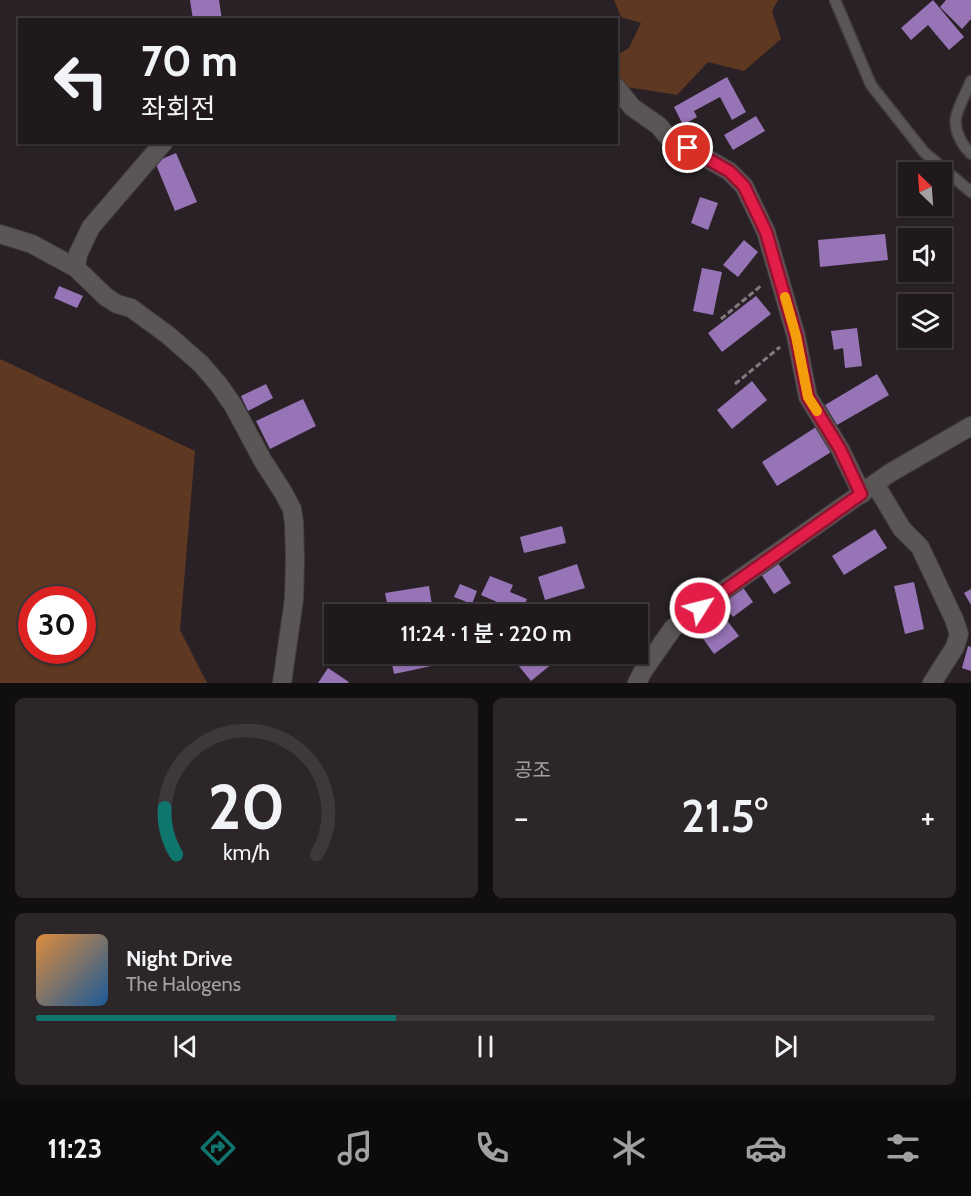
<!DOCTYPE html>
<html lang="ko">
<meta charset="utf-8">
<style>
:root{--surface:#1f191c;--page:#2c2629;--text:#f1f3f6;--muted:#a1a0a3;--line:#3c383b;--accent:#0f766e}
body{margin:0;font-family:Cabin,"Noto Sans KR",sans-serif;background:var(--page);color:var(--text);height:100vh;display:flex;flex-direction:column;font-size:22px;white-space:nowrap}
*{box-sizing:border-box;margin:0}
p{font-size:20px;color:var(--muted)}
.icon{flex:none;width:33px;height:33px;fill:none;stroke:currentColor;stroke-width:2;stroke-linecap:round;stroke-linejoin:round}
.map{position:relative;height:683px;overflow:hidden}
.drawer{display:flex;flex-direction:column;gap:15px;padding:15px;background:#110e0f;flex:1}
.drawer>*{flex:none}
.hud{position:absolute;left:18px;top:18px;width:600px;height:126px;border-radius:0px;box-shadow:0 2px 4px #0004,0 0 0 2px var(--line);background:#1f191c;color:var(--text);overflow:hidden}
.needle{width:39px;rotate:335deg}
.tools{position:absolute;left:898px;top:162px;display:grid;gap:12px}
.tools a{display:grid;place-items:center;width:54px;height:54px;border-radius:0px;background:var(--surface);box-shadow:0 2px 4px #0004,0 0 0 2px var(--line);font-size:30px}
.speed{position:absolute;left:18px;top:586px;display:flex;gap:12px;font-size:30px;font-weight:700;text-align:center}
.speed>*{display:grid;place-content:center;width:78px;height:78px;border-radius:50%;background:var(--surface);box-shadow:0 2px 4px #0004,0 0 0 2px var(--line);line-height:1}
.speed .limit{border:9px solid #d22;background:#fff;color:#111}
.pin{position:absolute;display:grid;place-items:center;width:51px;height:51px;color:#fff;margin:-26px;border:3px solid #fff;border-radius:50%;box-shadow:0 2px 6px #0007}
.me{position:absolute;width:66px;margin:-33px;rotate:54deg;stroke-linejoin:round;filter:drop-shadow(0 0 4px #0008)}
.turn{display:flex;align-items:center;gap:21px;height:126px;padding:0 24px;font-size:27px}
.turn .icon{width:78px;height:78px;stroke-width:2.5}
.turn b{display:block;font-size:42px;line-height:51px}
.big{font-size:45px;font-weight:600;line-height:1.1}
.drawer .card{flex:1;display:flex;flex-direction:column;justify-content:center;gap:9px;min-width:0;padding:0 21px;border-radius:9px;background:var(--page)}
.drawer .dial{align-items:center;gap:0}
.dial svg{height:156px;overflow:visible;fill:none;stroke:var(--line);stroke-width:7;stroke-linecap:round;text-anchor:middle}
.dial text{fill:var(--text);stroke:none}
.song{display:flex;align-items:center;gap:18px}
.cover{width:72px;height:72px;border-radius:9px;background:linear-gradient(135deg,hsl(30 70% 55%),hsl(210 70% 35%))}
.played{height:6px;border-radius:3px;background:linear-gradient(90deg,var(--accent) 40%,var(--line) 40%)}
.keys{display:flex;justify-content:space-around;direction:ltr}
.heat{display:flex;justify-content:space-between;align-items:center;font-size:33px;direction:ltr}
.drawer .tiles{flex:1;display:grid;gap:15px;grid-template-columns:1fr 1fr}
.card:last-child{grid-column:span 2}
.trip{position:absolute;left:324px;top:604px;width:324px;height:60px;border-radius:0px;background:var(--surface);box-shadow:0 2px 4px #0004,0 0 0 2px var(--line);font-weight:600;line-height:60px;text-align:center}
.tab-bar{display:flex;height:96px;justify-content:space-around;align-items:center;background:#0c0a0b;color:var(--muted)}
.tab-bar .icon{width:42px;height:42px}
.tab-bar .current{color:var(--accent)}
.tab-bar b{font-size:27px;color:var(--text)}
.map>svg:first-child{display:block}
.green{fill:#5f3821;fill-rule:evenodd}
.building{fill:#9774b6}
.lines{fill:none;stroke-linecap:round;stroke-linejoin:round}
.lane-casing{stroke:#433c41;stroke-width:13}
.street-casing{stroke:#433c41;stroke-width:20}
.path{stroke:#817a7f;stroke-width:3;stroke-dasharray:6 3;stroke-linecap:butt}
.lane{stroke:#5b5656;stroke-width:10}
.street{stroke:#5b5656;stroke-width:18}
.route-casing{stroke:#92132f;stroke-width:15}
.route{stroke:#e11d48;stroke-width:10}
.slow{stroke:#f59e0b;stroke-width:10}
</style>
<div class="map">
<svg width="971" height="683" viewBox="0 0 971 683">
<rect width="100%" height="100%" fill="#292126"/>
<g class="green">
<polygon points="614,0 778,0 772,11 781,39 744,71 708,62 677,95 627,87 617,78 617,55 629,48 641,23 621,17"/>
<path d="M0 359 195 451 180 630 207 683H0ZM32 600H82V651H32Z"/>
</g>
<g class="building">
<polygon points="190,0 219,0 222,20 193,20"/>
<polygon points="933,0 964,37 949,50 928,25 911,40 901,28"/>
<polygon points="946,0 971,0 971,19 962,29 940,7"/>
<polygon points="727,77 746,112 732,120 720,97 694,111 697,117 683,125 674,107"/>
<polygon points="756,116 765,131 733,150 724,135"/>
<polygon points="176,153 197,202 175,211 155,162"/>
<polygon points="700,197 718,203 708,230 691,223"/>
<polygon points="885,234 888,260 820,267 818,240"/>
<polygon points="744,240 758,252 738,277 723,265"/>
<polygon points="702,268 722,272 713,315 693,311"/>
<polygon points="59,286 83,296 77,308 54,298"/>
<polygon points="756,296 771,314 722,352 708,333"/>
<polygon points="857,328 862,366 845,368 843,348 834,350 831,331"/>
<polygon points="877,374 889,395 837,425 825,405"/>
<polygon points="752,381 767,400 732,429 717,410"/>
<polygon points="266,384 273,398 248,411 241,396"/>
<polygon points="303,399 316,426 270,449 256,421"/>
<polygon points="816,427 831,452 777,486 762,462"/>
<polygon points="562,526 566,543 524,553 520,537"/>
<polygon points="875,529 887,548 844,575 832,556"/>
<polygon points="778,563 791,583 774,594 761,574"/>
<polygon points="577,564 585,588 545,600 538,577"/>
<polygon points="490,576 513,585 510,592 527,599 520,615 500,615 504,605 481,595"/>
<polygon points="914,582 924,629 905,634 894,586"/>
<polygon points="460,584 477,591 472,604 454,597"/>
<polygon points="429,586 432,605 389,612 385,593"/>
<polygon points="742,586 753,602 733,617 721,601"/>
<polygon points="971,589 971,605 964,593"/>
<polygon points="723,615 739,636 714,654 699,633"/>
<polygon points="968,646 971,647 971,671 962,668"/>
<polygon points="390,654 439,654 441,664 394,674"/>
<polygon points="532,654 564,654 531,681 518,665"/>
<polygon points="328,668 349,682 348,683 318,683"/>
</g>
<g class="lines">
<defs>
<g id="lane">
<polyline points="835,0 871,85 924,152 971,192"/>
<path d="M971 81C967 91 957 109 956 118 954 131 962 145 971 154"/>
</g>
<g id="street">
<polyline points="616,87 632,107 659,126 668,137 729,171 744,186 766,232 796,336 808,397 840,449 862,494"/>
<polyline points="164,142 91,227 78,254 76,268 106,297 117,304 131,308 168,335 201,364 219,385 233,405 263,461 283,492 292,509 294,523 295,559 294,599 282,683"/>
<polyline points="0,234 32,244 76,268"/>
<polyline points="875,484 902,529 920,547 954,619 959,634 955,647 932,683"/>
<polyline points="637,683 643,671 673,628 713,598 890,473 971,426"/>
</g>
</defs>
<use href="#lane" class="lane-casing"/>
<use href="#street" class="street-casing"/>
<g class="path">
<polyline points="721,319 762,285"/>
<polyline points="735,384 780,347"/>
</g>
<use href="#lane" class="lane"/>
<use href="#street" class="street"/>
</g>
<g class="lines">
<defs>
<polyline id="route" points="688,148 729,171 744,186 766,232 796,336 808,397 840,449 861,494 700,608"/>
</defs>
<use href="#route" class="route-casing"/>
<use href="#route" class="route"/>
<polyline class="slow" points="785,297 796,336 808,397 817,411"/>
</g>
</svg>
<div class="tools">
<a><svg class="needle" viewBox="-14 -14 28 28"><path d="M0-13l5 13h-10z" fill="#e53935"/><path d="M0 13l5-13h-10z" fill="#a1a0a3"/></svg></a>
<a><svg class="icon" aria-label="sound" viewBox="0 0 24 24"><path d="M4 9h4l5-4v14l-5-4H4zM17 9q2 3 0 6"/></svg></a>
<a><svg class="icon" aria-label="layers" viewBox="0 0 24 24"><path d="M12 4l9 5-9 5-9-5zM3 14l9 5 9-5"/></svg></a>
</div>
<div class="speed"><div class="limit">30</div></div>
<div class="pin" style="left:688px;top:148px;background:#d93025"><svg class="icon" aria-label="arrive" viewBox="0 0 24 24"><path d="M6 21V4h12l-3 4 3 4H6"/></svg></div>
<svg class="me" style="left:700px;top:608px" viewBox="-20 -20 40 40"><circle r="17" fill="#e11d48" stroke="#fff" stroke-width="3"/><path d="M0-11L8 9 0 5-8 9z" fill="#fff"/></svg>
<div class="trip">11:24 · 1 분 · 220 m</div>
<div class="hud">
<div class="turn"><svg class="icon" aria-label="left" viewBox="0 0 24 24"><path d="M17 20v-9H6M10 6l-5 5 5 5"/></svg><div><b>70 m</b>좌회전</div></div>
</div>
</div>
<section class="drawer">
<div class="tiles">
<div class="card dial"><svg viewBox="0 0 100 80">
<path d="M14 69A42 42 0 1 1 86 69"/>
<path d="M14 69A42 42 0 0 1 8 45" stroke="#0f766e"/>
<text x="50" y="56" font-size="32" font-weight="700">20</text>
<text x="50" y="72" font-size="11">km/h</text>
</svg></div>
<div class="card"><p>공조</p>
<div class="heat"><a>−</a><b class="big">21.5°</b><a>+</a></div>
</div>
<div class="card">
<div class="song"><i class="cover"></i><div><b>Night Drive</b><p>The Halogens</p></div></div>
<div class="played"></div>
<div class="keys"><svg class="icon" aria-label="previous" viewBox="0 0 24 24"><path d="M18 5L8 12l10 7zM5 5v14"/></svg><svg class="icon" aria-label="pause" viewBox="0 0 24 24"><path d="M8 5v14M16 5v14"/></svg><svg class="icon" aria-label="next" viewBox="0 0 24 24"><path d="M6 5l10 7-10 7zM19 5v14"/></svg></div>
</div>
</div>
</section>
<nav class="tab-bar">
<b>11:23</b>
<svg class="icon current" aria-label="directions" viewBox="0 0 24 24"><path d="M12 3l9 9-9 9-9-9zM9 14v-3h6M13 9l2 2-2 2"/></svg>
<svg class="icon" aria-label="music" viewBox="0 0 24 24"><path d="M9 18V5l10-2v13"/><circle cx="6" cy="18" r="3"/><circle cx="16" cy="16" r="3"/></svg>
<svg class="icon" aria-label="phone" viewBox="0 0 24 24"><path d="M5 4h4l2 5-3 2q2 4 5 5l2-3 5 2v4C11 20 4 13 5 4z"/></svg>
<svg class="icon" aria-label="climate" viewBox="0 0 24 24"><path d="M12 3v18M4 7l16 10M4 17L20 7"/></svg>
<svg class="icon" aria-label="car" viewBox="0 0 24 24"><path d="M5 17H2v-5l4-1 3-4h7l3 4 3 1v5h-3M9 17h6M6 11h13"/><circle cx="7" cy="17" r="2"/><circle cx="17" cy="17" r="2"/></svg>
<svg class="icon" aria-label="filters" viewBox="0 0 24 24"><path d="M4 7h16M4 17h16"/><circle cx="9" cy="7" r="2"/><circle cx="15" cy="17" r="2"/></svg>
</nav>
